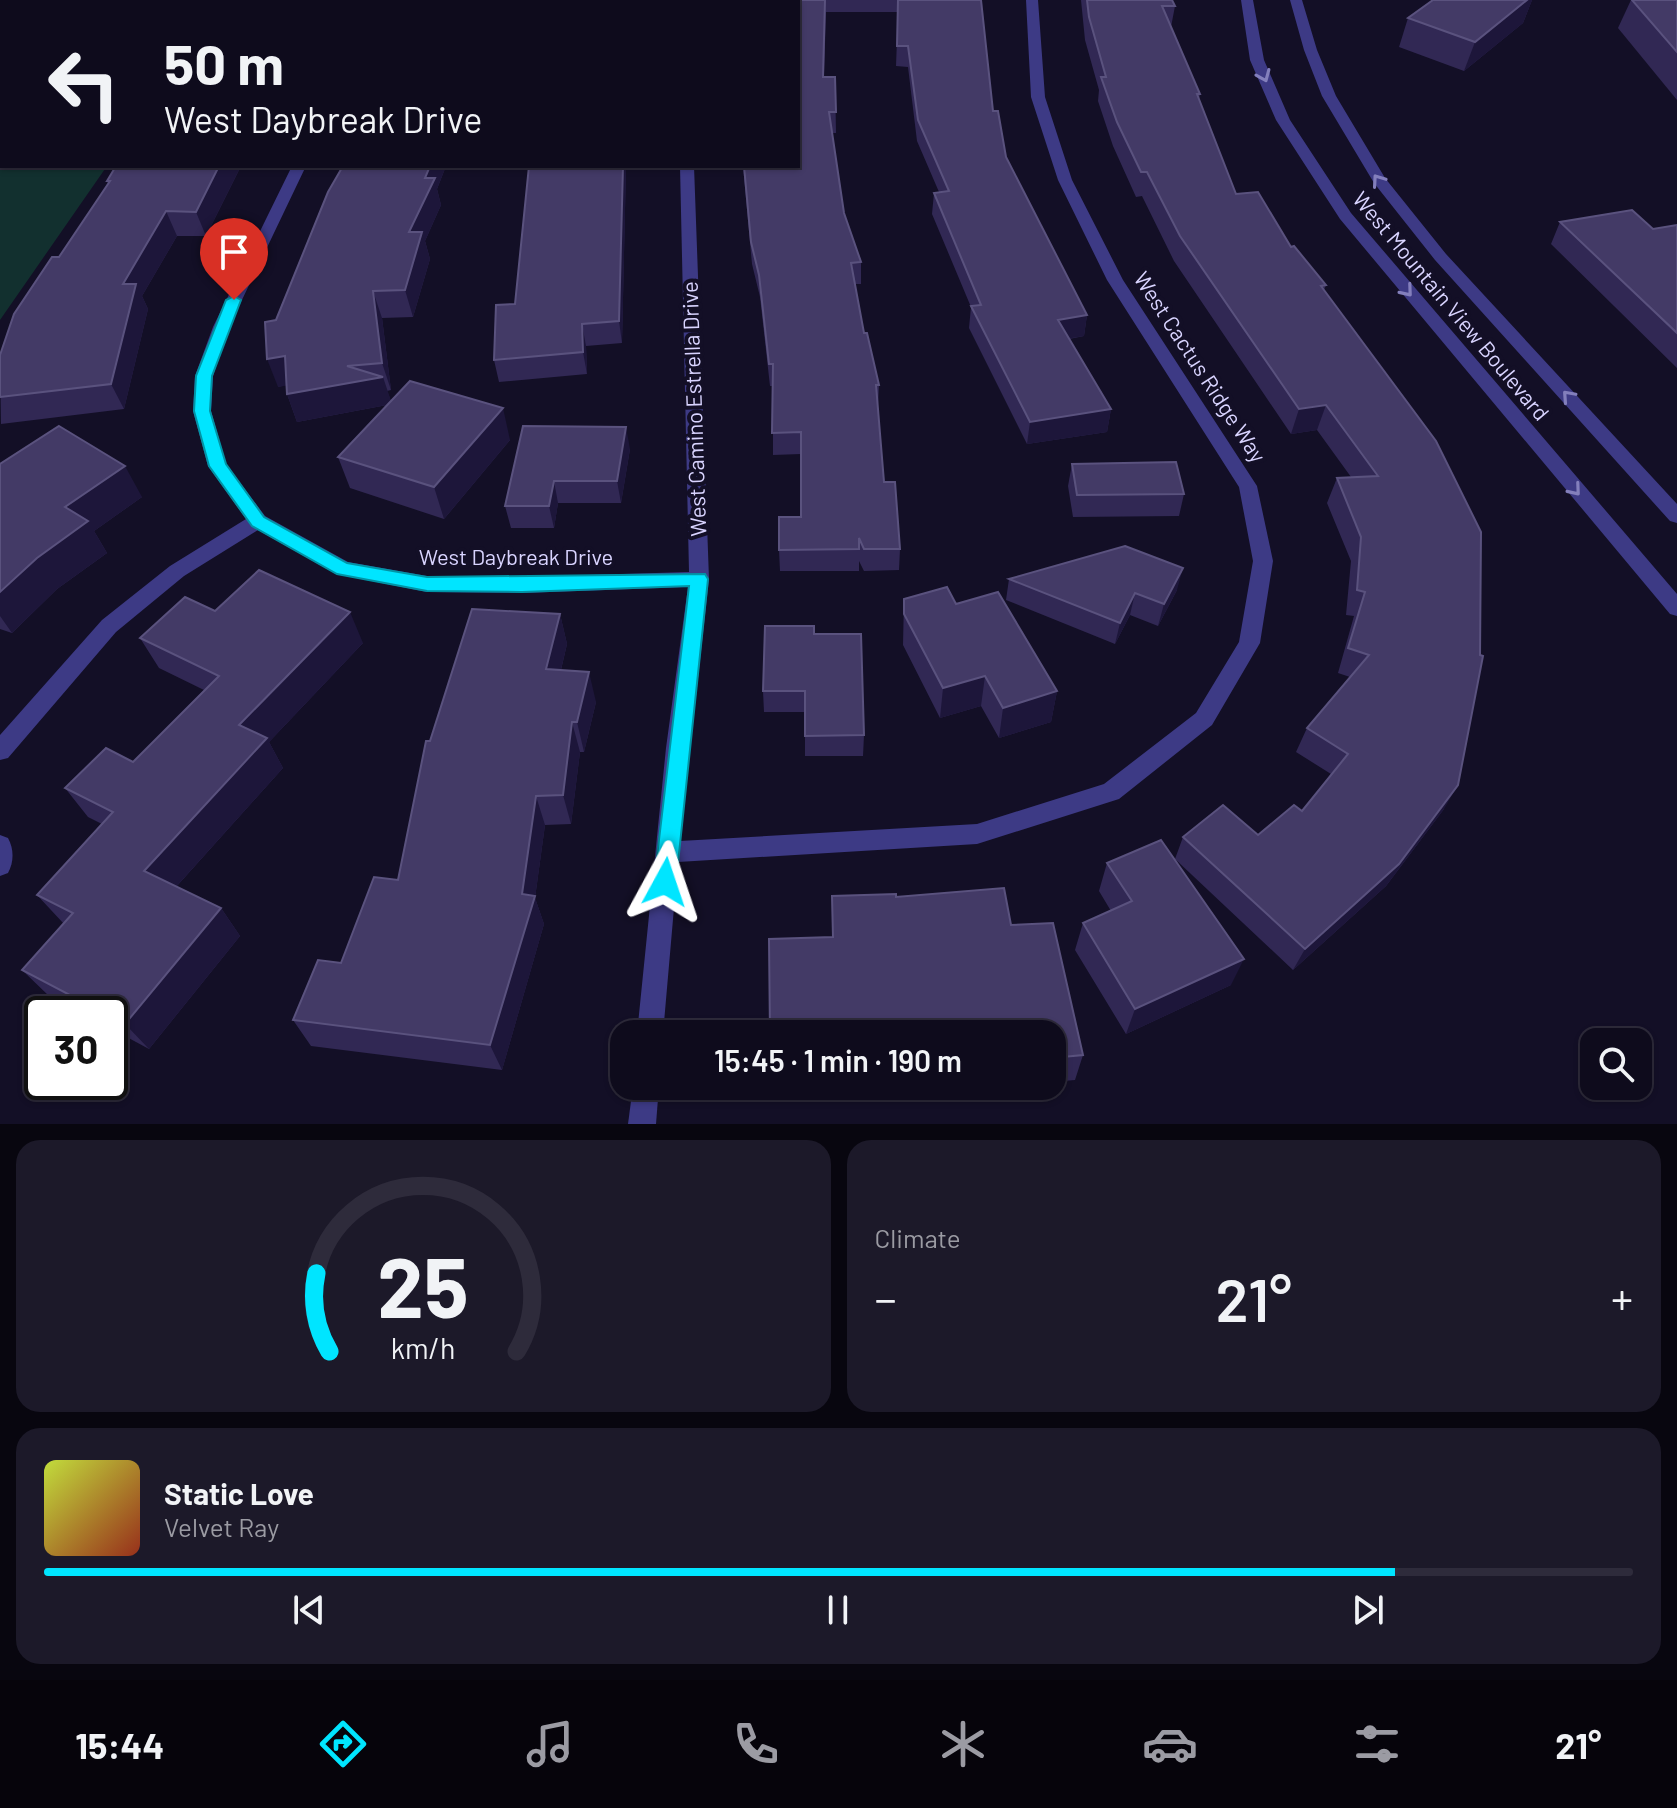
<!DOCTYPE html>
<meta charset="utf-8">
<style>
:root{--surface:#0e0b1c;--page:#1c1929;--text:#f1f3f6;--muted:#9b9ba3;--line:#2e2b3b;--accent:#00e5ff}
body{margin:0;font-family:Barlow,sans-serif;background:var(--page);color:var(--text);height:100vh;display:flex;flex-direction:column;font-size:30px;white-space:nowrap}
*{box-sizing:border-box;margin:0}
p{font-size:26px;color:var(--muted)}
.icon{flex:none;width:44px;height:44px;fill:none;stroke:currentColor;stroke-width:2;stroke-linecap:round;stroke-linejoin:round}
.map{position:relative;height:1124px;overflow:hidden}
.drawer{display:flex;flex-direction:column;gap:16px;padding:16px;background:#08060f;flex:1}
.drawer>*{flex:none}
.guide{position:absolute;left:0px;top:0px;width:800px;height:168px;box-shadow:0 2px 6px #0004,0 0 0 2px var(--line);background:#0e0b1c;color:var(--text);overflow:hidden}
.controls{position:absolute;left:1580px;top:1028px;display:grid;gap:16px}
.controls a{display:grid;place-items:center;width:72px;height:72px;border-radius:16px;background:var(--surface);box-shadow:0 2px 6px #0004,0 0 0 2px var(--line);font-size:40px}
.speed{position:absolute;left:24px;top:996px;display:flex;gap:16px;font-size:40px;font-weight:700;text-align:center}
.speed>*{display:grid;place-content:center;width:104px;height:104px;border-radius:50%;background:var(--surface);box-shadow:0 2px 6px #0004,0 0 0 2px var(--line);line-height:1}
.speed .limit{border:4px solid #111;border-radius:12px;background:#fff;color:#111}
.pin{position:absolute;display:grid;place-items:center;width:68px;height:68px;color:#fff;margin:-82px -34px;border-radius:50% 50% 50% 0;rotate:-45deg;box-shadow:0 0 8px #0007}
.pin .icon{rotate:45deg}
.me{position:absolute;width:88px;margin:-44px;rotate:5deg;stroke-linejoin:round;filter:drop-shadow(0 0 6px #0008)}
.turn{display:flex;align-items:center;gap:28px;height:168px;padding:0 32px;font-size:36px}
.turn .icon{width:104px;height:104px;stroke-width:2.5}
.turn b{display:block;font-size:56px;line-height:68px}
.big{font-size:60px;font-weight:600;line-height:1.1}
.drawer .tile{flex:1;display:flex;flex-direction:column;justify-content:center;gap:12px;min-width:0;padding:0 28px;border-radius:24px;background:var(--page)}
.drawer .dial{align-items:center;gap:0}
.dial svg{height:208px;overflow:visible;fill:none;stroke:var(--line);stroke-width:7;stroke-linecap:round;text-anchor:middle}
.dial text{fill:var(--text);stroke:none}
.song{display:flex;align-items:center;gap:24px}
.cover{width:96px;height:96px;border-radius:12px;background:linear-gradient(135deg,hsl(70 70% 55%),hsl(10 70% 35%))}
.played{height:8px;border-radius:4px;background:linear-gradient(90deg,var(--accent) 85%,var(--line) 85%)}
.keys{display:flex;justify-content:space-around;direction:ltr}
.heat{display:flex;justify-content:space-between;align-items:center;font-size:44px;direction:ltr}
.drawer .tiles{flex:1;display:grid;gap:16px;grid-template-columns:1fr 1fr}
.tile:last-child{grid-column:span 2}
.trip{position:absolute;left:610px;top:1020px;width:456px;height:80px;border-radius:24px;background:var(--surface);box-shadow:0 2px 6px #0004,0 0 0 2px var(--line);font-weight:600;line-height:80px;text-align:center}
.tab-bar{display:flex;height:128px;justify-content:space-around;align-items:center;background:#06040b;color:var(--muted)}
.tab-bar .icon{width:56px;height:56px}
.tab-bar .selected{color:var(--accent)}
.tab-bar b{font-size:36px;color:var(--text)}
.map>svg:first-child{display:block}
.green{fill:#12302f}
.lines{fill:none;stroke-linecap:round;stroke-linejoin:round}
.minor{fill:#3d3a85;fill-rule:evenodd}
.tertiary{fill:#3d3a85;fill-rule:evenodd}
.wall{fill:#312854}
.shaded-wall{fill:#1d163a}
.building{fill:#433a66;stroke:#5a527e;stroke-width:2}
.oneway{stroke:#837fbc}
.route{fill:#00e5ff;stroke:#0095a6;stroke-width:2}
.labels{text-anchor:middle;stroke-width:8;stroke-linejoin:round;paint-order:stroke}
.street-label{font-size:22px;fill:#d9d4ff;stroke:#130f26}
</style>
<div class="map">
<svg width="1677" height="1124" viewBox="0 0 1677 1124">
<rect width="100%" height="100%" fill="#130f26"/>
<polygon class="green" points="0,0 219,0 2,2 2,166 107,166 0,320"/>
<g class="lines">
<g class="minor">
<polygon points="1026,0 1038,0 1045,97 1072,180 1123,280 1257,486 1273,561 1260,643 1212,725 1119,799 977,844 678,862 663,1034 637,1034 666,748 688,587 522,593 427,592 336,574 258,530 184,576 116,632 8,758 0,760 0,735 102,620 170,566 246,519 208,466 193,411 195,376 213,327 292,166 306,166 229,327 213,376 211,411 226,464 265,516 348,562 427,576 522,577 689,572 680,166 694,166 709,579 680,841 977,824 1104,784 1196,713 1239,642 1253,561 1239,487 1107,280 1058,180 1031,97"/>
<path d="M0 835 8 838C14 849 14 862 8 873L0 876Z"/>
<polygon points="633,1086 659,1086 656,1124 628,1124"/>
</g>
<g class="tertiary">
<polygon points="1241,0 1253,0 1264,60 1290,120 1351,213 1677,594 1677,616 1670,614 1340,219 1276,120 1250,60"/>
<polygon points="1290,0 1302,0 1317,50 1336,96 1385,178 1446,254 1677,504 1677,523 1670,521 1435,260 1374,183 1322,96 1304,50"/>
</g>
</g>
<g class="wall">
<polygon points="752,0 981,0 993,111 1006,157 1087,315 1084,336 1069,339 1111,409 1107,432 1027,444 969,328 971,307 932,214 934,193 939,192 917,141 908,67 896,66 898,12 826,12 824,77 835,77 836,133 832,133 844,213 861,262 861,284 855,284 864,333 879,385 878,407 884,482 900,549 899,570 864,571 859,561 859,571 780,571 779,550 801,517 801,454 773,455 773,386 770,386 760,297 752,264 743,166"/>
<polygon points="1081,0 1172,0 1175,6 1171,27 1200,94 1199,99 1236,194 1291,247 1326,285 1324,290 1436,441 1444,809 1386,886 1293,970 1175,859 1183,837 1258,835 1302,811 1331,774 1296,752 1307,728 1350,677 1338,673 1354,616 1346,615 1351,561 1327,503 1337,478 1351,477 1317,430 1291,434 1174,261 1142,196 1136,197 1113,146 1098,101 1099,90 1085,40"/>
<polygon points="1433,0 1532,0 1523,23 1464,71 1399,47 1408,18"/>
<polygon points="1631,0 1677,0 1677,100 1618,28"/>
<polygon points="116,166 241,166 206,236 177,236 142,296 148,309 124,409 1,424 0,355 59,257 108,184 107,181"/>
<polygon points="339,166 446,166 437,189 441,205 425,241 430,259 413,317 382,318 391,390 387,391 391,401 510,440 444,519 350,488 338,457 387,405 297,422 287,394 286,385 278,387 276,320 341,170"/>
<polygon points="529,166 626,166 622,343 586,346 587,374 499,382 494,360 515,304"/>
<polygon points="1560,222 1653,229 1677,225 1677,368 1551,244"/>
<polygon points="523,426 630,449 621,503 558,503 554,528 511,528 505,506"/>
<polygon points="0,464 142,497 94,531 107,553 57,589 12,633 0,629"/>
<polygon points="1072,464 1184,494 1179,516 1073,517 1068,486"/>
<polygon points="1009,579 1177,590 1158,626 1130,615 1115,644 1006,600"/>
<polygon points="904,599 956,604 1057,691 1051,722 999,738 981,706 940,718 903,645"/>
<polygon points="215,611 363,643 269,742 283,768 176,887 221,908 240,936 149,1049 110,1028 110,1014 83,1014 49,996 22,970 64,924 37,895 102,824 88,817 65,788 133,762 204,690 159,668 140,638"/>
<polygon points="560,614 567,644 561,670 596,702 584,752 580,752 571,824 545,825 535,898 544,924 502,1070 311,1046 293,1020 341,963 398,880"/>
<polygon points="815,634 864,735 863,756 805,756 805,712 764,712 763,691"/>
<polygon points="1107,863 1231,985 1126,1034 1075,950 1083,923 1111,911 1099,891"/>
<polygon points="832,896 896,897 1011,925 1083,1055 1075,1080 1052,1082 1052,1034 770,1034 832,937"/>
<polygon points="944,1086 1009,1086 945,1092"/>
</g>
<g class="shaded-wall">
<polygon points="311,0 329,0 328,2 309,2"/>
<polygon points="492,0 506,0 505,2 491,2"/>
<polygon points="1527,0 1532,0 1523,23 1464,71 1475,42"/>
<polygon points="219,166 241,166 206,236 196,212"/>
<polygon points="430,166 446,166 437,189 441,205 425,241 430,259 413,317 405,290 409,232 425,178"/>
<polygon points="623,166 626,166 622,343 619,321"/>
<polygon points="166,211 177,236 142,296 148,309 124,409 111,384 123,284"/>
<polygon points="373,291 382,318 391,390 382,363"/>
<polygon points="1087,315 1084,336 1054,341 1058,320"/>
<polygon points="582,324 586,346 587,374 583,352"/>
<polygon points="285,356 295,384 278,387 267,359"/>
<polygon points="383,377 392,404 297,422 287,394"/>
<polygon points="1326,405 1317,430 1291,434 1299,409"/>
<polygon points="503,408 510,440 444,519 434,487"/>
<polygon points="1111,409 1107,432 1027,444 1030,422"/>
<polygon points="626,427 630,449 621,503 617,481"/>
<polygon points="125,466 142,497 94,531 107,553 57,589 12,633 0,616 0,592 65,507"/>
<polygon points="554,481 558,503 554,528 549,506"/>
<polygon points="1183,568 1177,590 1158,626 1164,604"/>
<polygon points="1135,593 1130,615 1115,644 1120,623"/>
<polygon points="350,612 363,643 269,742 283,768 165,899 144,871 239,725"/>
<polygon points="560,614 567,644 554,699 546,669"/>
<polygon points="589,672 596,702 584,752 577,722"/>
<polygon points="985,676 981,706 940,718 943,688"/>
<polygon points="1057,691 1051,722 999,738 1003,708"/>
<polygon points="572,722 580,752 571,824 563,795"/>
<polygon points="1458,785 1444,809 1386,886 1293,970 1305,949"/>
<polygon points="536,796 545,825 535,898 544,924 502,1070 490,1045 522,894"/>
<polygon points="221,908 240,936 149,1049 125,1024"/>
<polygon points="1244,959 1231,985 1126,1034 1135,1009"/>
</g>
<g class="building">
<polygon points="225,0 311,0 309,2 223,2"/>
<polygon points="416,0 492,0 491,2 415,2"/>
<polygon points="564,0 646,0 645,2 563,2"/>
<polygon points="752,0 825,0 823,77 835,77 836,112 829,112 844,213 861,262 851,263 864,333 867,333 879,385 876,385 884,482 895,482 900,549 864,549 859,538 859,549 779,550 779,517 801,517 801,432 772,433 773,364 769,364 759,275 751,242 744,166 798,166 798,2 752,2"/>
<polygon points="898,0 981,0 993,111 998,111 1006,157 1087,315 1058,320 1111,409 1030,422 971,306 981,305 934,193 949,191 918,120 908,46 897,46"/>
<polygon points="1087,0 1172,0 1175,6 1162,6 1200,94 1197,94 1236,194 1258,192 1291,247 1294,246 1326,285 1321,286 1436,441 1481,532 1480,655 1483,656 1458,785 1399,864 1305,949 1183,837 1223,805 1258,835 1294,805 1302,811 1348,754 1307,728 1369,655 1348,648 1365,592 1357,590 1361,537 1337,478 1378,476 1326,405 1299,409 1180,236 1147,172 1141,172 1117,122 1101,77 1106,77 1089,17"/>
<polygon points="1433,0 1527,0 1475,42 1408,18"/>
<polygon points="1632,0 1677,0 1677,52"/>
<polygon points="116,166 219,166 196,212 166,211 123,284 136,284 111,384 0,397 0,355 14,314 52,257 59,257 110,181 107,181"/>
<polygon points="343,166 430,166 425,178 435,178 409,232 422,232 405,290 373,291 382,363 347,366 383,377 287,394 285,356 267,359 265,322 276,320 328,192"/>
<polygon points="529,166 623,166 619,321 582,324 583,352 494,360 496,305 515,304"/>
<polygon points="1632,210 1653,229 1677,225 1677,333 1560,222"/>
<polygon points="410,381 503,408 434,487 338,457"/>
<polygon points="59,426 125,466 65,507 88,521 37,558 0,592 0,464"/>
<polygon points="523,426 626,427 617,481 554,481 549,506 505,506"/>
<polygon points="1176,462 1184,494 1077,495 1072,464"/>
<polygon points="1125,546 1183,568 1164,604 1135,593 1120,623 1009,579"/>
<polygon points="259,570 350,612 239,725 267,738 144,871 221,908 125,1024 110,1016 110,1014 106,1014 22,970 73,913 37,895 113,812 65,788 106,748 133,762 219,676 140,638 185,597 215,611"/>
<polygon points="947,587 956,604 998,592 1057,691 1003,708 985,676 943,688 904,614 904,599"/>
<polygon points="472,609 560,614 546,669 589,672 577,722 572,722 563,795 536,796 522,894 535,896 490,1045 293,1020 318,960 341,963 374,877 398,880 426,741 430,741"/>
<polygon points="765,626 814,626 814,634 861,634 864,735 805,736 805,691 763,691"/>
<polygon points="1161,840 1244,959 1135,1009 1083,923 1132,901 1107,863"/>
<polygon points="1004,888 1011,925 1053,923 1083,1055 1052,1058 1052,1034 944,1034 943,1032 878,1034 770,1034 769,939 833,937 832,896 896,894 896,897"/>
</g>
<defs><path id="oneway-chevron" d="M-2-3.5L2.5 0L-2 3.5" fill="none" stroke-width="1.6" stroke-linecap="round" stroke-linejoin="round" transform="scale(2)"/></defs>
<g class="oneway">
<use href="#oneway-chevron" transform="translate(1264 76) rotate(67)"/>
<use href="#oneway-chevron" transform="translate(1378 180) rotate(-125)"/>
<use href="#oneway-chevron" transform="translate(1407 291) rotate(50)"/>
<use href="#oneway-chevron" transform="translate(1568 396) rotate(-132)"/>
<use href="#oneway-chevron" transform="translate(1575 490) rotate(50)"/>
</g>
<polygon class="route" points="234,296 241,300 212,376 210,411 226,464 264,517 347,563 427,577 705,574 708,579 676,882 672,889 665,892 657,889 654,882 689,586 522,592 427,591 337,574 252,526 209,466 194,411 196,376 226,300"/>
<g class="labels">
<g class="street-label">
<text transform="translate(1451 306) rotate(50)" y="8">West Mountain View Boulevard</text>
<text transform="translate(1200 367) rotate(57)" y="8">West Cactus Ridge Way</text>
<text transform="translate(694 409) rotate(-92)" y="8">West Camino Estrella Drive</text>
<text x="516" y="565">West Daybreak Drive</text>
</g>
</g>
</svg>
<div class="controls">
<a><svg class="icon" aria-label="search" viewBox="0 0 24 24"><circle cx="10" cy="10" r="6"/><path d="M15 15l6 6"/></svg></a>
</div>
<div class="speed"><div class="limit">30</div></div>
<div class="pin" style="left:234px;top:300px;background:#d93025"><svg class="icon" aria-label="arrive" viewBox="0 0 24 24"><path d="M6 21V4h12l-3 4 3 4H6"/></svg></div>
<svg class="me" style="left:665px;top:882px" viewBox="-20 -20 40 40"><path d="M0-17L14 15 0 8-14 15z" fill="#00e5ff" stroke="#fff" stroke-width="4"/></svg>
<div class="trip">15:45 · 1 min · 190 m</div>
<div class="guide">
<div class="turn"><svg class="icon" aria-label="left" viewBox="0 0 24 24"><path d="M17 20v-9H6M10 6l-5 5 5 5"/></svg><div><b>50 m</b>West Daybreak Drive</div></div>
</div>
</div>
<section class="drawer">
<div class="tiles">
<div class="tile dial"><svg viewBox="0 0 100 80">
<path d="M14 69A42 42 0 1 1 86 69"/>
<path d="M14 69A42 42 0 0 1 9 39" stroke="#00e5ff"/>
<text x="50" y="56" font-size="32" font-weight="700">25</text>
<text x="50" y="72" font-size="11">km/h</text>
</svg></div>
<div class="tile"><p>Climate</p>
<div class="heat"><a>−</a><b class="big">21°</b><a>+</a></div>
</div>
<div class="tile">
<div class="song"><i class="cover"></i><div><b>Static Love</b><p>Velvet Ray</p></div></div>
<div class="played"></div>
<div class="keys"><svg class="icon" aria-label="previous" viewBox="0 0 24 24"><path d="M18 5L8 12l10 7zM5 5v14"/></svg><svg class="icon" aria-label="pause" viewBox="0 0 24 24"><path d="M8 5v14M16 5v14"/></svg><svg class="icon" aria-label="next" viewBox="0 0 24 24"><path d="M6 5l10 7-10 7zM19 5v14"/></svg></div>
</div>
</div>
</section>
<nav class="tab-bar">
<b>15:44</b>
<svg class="icon selected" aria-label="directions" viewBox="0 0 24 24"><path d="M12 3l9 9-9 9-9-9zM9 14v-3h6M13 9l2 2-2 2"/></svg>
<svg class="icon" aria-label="music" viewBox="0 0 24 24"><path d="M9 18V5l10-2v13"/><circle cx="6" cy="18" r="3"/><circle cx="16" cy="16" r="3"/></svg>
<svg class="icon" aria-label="phone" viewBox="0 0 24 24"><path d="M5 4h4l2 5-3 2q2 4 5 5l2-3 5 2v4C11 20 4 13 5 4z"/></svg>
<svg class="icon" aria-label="climate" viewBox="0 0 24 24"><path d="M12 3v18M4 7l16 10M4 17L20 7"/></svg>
<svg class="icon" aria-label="car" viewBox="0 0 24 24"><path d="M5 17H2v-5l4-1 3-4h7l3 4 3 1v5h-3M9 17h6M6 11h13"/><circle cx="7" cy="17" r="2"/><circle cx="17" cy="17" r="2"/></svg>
<svg class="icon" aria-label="filters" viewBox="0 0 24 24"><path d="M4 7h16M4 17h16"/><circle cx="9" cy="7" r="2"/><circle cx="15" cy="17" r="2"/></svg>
<b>21°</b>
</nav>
